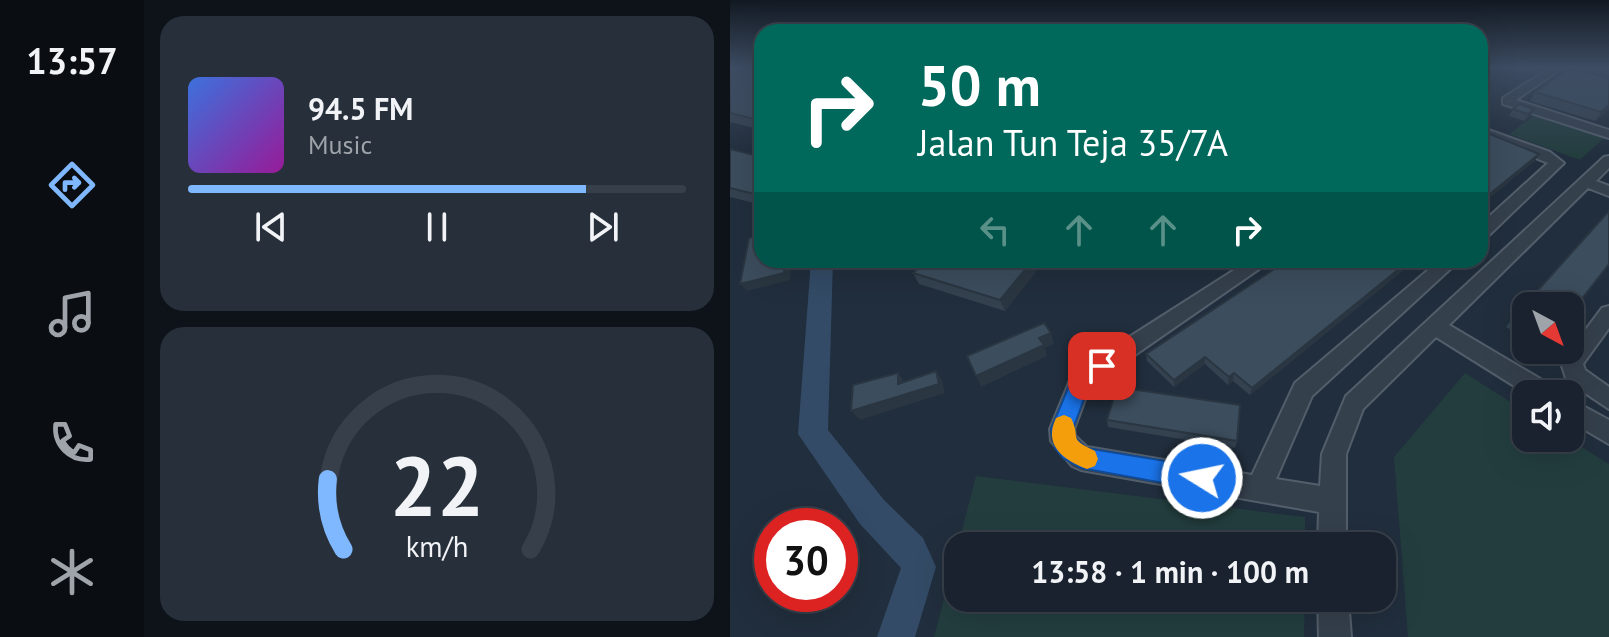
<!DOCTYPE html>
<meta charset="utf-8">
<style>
:root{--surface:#19222e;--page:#262f3a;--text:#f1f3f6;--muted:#9fa4aa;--line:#373f4a;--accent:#7fb8ff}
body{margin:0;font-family:"PT Sans",sans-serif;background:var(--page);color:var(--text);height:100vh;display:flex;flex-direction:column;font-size:30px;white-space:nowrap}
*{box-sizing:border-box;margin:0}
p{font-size:26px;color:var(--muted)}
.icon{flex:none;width:44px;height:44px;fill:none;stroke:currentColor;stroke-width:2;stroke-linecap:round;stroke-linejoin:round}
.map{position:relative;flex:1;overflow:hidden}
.drawer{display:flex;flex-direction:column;gap:16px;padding:16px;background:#0e1319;width:586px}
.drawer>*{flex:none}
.top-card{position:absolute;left:24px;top:24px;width:734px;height:244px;border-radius:24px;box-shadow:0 8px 32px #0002,0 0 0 2px var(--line);background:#00695c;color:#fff;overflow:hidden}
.needle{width:52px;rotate:139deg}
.tools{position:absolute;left:782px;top:292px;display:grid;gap:16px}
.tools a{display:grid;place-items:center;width:72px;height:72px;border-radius:16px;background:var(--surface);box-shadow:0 8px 32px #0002,0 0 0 2px var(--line);font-size:40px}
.speed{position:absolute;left:24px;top:508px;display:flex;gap:16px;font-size:40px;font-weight:700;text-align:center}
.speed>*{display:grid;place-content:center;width:104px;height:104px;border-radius:50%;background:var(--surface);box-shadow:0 8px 32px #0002,0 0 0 2px var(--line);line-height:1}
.speed .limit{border:12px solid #d22;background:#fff;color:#111}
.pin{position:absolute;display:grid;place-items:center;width:68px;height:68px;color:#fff;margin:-34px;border-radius:16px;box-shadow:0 4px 12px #0006}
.me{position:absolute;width:88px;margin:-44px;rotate:280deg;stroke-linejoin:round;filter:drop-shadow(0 0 6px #0008)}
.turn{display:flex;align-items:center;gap:28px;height:168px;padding:0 32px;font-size:36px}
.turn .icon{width:104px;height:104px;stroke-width:2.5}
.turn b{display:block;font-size:56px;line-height:68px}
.lanes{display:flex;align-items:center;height:76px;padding:0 32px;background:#0003;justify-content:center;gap:40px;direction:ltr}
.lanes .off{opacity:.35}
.drawer .card{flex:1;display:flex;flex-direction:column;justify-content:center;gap:12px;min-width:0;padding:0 28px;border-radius:24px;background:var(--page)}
.drawer .dial{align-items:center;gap:0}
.dial svg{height:208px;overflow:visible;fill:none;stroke:var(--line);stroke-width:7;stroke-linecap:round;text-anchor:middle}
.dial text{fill:var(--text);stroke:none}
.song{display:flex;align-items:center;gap:24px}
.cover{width:96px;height:96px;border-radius:12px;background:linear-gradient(135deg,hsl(220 70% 55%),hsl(300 70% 35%))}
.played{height:8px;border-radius:4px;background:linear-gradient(90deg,var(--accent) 80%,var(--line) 80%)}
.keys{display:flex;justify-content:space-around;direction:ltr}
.trip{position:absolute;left:214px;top:532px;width:452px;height:80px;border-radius:24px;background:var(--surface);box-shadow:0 8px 32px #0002,0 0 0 2px var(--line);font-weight:600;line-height:80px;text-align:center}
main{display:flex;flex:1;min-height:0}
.menu{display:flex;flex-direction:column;width:144px;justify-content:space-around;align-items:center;background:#0a0e12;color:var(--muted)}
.menu .icon{width:56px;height:56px}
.menu .current{color:var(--accent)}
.menu b{font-size:36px;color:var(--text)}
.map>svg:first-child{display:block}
.green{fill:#233d3e}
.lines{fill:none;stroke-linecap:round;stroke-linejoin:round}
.river{fill:#334b66;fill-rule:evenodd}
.minor-casing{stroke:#535e6b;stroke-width:4}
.minor{fill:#35404d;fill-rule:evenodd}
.wall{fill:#344250}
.shaded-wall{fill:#2a3641}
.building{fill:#3c4d5d;stroke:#2a3641;stroke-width:2}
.route{fill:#1a73e8;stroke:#114b97;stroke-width:2}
.slow{fill:#f59e0b}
</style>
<main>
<nav class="menu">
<b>13:57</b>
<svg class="icon current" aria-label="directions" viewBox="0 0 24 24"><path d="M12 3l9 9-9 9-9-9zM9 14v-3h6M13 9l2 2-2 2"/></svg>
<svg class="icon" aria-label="music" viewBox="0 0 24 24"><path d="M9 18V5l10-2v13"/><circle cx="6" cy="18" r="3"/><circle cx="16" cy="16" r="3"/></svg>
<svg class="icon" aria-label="phone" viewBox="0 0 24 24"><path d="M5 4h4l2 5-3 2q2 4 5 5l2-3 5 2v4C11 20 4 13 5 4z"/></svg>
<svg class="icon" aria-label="climate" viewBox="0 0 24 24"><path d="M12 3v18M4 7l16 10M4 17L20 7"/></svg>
</nav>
<section class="drawer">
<div class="card">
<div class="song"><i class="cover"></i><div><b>94.5 FM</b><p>Music</p></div></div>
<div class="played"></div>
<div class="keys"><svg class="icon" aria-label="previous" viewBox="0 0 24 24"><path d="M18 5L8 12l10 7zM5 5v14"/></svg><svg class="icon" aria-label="pause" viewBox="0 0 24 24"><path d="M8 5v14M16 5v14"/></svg><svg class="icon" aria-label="next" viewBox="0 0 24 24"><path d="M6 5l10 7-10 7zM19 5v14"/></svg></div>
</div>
<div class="card dial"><svg viewBox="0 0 100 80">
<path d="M14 69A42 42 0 1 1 86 69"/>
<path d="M14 69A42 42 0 0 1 8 42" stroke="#7fb8ff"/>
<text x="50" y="56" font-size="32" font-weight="700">22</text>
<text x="50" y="72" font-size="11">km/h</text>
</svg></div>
</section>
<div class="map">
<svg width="879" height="637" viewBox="0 0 879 637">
<rect width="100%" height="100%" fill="#212e3d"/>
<g class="green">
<polygon points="805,115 874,138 850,160 779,134"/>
<polygon points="735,373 796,412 796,438 837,438 879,464 879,637 678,637 664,457"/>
<polygon points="246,476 575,517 575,546 228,546 228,598 575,598 574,637 204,637"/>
</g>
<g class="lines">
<polygon class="river" points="81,260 103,260 98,430 154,500 193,538 206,567 185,637 147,637 171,568 130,524 68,434"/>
<defs>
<g id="minor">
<polygon points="820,68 832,68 786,100 879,130 879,138 773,104 773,98"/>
<polygon points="750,127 820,152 834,163 756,238 750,239 750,225 818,163 750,136"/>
<polygon points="879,156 879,168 866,181 879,186 879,196 858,188 719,325 824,387 827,394 797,394 706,337 633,409 616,454 616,546 588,546 589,512 351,470 342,466 321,441 320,429 343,373 520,260 542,260 360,386 344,429 345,436 357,447 522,475 565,383 710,260 730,260 582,396 546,479 590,486 592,454 616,396 874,157"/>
<polygon points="879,306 879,328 853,364 855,370 879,387 879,409 837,381 831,363 872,308"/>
<polygon points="840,399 879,420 879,444 840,421"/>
<polygon points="588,598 618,598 621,637 589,637"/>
</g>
</defs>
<use href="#minor" class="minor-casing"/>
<use href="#minor" class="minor"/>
</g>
<g class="wall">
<polygon points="32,68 32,130 0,122 0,69"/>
<polygon points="856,68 879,68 879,76 855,70"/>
<polygon points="879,78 879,109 865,121 800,101 805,92"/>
<polygon points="789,104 801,116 794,121 779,116 783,109"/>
<polygon points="0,149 32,157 32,205 0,197"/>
<polygon points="315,260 275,311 189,284 183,273"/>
<polygon points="558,260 686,260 520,395 503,381 498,385 475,364 444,387 417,361 416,354"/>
<polygon points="796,306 796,338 776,327 782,319"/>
<polygon points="377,420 507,441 505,448 378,427"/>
</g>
<g class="shaded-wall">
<polygon points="879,105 879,109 865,121 871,112"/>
<polygon points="804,109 801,116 794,121 798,114"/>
<polygon points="809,154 805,161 750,206 750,202"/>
<polygon points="32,189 32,204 24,194"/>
<polygon points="55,260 62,260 60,280 17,291 10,284"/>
<polygon points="303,260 315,260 275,311 270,300"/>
<polygon points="680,260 686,260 520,395 522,388"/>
<polygon points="321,333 324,344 315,348 317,356 251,387 246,376 309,338"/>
<polygon points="475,357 475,364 444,387 444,380"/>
<polygon points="206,371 212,380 215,393 130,420 121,411"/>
<polygon points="168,373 175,383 168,384"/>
<polygon points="504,373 503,381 498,385 499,377"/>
</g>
<g class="building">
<polygon points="4,68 32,68 32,74 30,75 32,76 32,118 28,120 0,113 0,69"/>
<polygon points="839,69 879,78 879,105 871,112 805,92"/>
<polygon points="789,104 804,109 798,114 783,109"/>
<polygon points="750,130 809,154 750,202"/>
<polygon points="0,149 32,157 32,189 24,194 0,188"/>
<polygon points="879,211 879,264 840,314 840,306 796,306 796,327 782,319"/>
<polygon points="32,235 32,260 55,260 54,273 10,284 19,238"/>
<polygon points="197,260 303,260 270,300 183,273"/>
<polygon points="558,260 680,260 522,388 504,373 499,377 475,357 444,380 416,354"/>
<polygon points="314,323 321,333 309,338 314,345 246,376 237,356"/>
<polygon points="206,371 209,384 121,411 123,385 168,373 168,384"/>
<polygon points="387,387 510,405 507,441 377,420"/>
</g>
<linearGradient id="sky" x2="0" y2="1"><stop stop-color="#121922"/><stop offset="0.43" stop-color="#3d4c62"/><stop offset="1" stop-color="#3d4c62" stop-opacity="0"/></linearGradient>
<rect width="879" height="157" fill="url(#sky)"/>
<polygon class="route" points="372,358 379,360 382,366 379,371 359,385 343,429 344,437 356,448 472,467 480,470 484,478 480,486 472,490 351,468 333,458 325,448 321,429 344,374"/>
<path class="slow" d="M334 415 341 418C352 440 336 437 365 451L368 459 365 466 357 469C333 460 313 445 326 418Z"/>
</svg>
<div class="tools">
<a><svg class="needle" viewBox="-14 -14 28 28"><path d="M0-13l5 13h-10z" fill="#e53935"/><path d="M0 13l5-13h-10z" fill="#9fa4aa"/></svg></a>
<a><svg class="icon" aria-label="sound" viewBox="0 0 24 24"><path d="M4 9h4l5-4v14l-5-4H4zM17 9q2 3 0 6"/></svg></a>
</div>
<div class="speed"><div class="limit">30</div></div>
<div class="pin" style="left:372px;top:366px;background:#d93025"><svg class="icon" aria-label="arrive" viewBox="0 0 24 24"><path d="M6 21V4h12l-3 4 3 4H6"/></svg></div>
<svg class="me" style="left:472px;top:478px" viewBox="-20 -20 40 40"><circle r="17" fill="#1a73e8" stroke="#fff" stroke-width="3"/><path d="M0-11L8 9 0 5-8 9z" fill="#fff"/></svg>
<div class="trip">13:58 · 1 min · 100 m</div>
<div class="top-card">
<div class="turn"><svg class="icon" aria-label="right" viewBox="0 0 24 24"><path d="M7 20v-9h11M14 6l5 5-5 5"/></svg><div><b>50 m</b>Jalan Tun Teja 35/7A</div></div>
<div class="lanes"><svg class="icon off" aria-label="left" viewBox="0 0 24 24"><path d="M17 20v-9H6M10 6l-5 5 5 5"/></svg><svg class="icon off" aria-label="ahead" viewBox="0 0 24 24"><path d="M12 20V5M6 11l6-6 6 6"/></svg><svg class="icon off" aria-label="ahead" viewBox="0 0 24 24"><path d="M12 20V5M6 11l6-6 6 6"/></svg><svg class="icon" aria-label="right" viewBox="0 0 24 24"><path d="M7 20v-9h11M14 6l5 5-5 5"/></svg></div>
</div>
</div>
</main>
